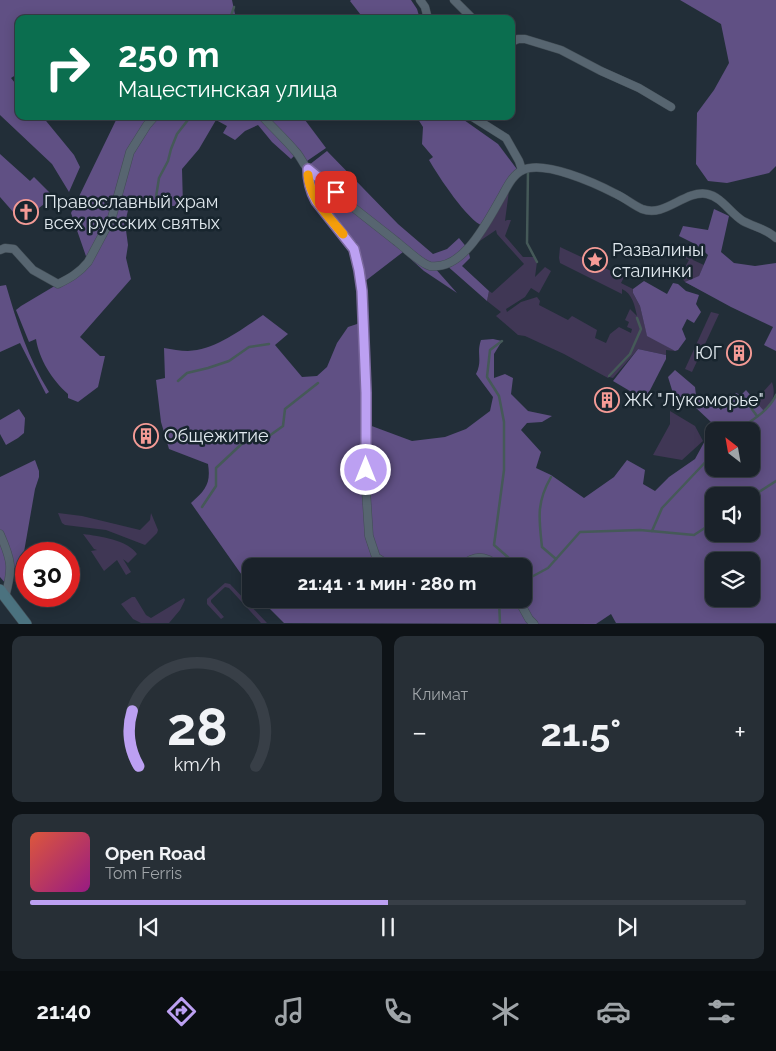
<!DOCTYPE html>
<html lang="ru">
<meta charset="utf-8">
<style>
:root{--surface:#1a222a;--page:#272f36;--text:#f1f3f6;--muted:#9fa4a8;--line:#383f47;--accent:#bca0f2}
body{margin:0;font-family:Raleway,sans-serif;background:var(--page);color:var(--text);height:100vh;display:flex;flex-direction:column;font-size:19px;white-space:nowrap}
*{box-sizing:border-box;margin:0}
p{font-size:16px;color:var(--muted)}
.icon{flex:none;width:28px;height:28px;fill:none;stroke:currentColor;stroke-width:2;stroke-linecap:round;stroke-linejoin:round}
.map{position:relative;height:624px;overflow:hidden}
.panel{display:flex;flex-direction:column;gap:12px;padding:12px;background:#0e1317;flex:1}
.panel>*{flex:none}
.guide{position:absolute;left:15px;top:15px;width:500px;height:105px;border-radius:10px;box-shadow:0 2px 12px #0003,0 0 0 1px var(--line);background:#0b6e4f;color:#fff;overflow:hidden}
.needle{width:32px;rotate:329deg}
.buttons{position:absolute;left:705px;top:422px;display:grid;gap:10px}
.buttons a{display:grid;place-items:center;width:55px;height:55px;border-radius:10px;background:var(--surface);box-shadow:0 2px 12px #0003,0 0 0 1px var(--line);font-size:25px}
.speed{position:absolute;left:15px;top:542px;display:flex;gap:10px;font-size:25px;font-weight:700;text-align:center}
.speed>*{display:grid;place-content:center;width:65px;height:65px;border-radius:50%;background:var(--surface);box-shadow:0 2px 12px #0003,0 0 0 1px var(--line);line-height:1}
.speed .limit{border:8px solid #d22;background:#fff;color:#111}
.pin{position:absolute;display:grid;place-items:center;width:42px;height:42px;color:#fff;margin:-21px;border-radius:10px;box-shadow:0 2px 8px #0006}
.me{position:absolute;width:55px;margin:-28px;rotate:0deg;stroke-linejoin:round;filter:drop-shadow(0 0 4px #0008)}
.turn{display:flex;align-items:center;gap:18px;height:105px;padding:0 20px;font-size:22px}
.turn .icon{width:65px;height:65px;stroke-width:2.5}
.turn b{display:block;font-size:35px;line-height:42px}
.big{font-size:38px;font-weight:700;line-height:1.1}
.panel .card{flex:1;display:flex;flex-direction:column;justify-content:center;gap:8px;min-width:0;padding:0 18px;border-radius:10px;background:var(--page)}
.panel .dial{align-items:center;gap:0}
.dial svg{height:130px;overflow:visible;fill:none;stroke:var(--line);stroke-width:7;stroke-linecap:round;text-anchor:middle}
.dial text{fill:var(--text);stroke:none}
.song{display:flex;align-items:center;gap:15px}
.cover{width:60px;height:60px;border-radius:8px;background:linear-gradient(135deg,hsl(10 70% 55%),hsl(310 70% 35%))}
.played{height:5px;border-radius:2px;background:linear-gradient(90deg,var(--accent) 50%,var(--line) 50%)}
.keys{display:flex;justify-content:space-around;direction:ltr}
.heat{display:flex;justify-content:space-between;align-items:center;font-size:28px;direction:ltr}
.panel .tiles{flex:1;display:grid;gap:12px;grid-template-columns:1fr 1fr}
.card:last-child{grid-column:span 2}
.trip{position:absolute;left:242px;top:558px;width:290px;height:50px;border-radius:10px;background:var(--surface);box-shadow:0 2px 12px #0003,0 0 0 1px var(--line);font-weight:700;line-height:50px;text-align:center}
.dock{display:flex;height:80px;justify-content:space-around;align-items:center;background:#0a0e11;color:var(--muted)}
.dock .icon{width:35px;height:35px}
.dock .selected{color:var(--accent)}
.dock b{font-size:22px;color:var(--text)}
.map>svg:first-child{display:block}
.green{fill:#403755}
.forest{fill:#605084;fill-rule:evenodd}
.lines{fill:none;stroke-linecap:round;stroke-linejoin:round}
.stream{stroke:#455958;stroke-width:2.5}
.street-casing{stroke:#424d55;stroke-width:9}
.secondary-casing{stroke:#424d55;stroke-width:12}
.street{stroke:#576570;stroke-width:8}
.secondary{stroke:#4b727f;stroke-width:11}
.route-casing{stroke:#7a689d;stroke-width:12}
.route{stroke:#bca0f2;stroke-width:9}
.slow{stroke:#f59e0b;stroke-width:9}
.labels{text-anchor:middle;stroke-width:5;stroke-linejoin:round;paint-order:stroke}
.poi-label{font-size:18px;fill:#e0e8ee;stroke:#18252e;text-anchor:start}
</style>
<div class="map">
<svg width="776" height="624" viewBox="0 0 776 624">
<rect width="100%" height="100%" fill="#222e38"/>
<g class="green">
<path d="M510 183 505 221 507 220H511L505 236 523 257H534L537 262 535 277 545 267 551 271 539 293 531 288 525 297 506 309 507 312 521 302 537 297 540 301 539 305 568 320 572 316 574 317 597 330 595 338 606 343 610 334 619 327 631 333 632 329 627 327 629 322 625 320 630 309 637 316C635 306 632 293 622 289V294L560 263 559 258 560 247 624 277 621 283 633 289V293L640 306 647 335 675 351 666 350V355L638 349 613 378 609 377 608 378 564 354 525 336 518 335 496 316 501 312 487 301 489 291 492 293 524 264 497 234 496 230 468 249Z"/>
<polygon points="689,254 693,260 704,265 699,276 714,297 685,282 680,276 689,260 685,258"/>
<polygon points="711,312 719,314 692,372 685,369"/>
<path d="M772 382C776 395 773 401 764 412L754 398 763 392Z"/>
<polygon points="670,411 695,426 703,441 682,460 653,455 670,424"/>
<polygon points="151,513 158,530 157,533 145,545 106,530 65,525 62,523 58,513 82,516 140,530 150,520"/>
<path d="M83 534C99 536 128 540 137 554L128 563 123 559 131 572 126 575 117 560 104 571 91 551 97 550 94 549Z"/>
<polygon points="225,583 230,584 267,623 261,623 229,588 225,587 211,600 211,602 224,617 221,619 207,604 207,599"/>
<polygon points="132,597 135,597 146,615 151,618 184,598 185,600 180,610 169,623 141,623 133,619 121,604"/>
</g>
<g class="forest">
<polygon points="0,0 232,0 236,19 19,19 19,73 11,78 19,88 19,116 42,116 74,155 80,167 69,192 52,164 0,115"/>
<polygon points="351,0 411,0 417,9 420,19 364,19 350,1"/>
<polygon points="680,0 776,0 776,166 769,173 727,183 708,181 696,164 697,113 714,90 729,63 721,24"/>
<path d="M118 116H302L326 148 307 161 297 153 291 159 272 142 258 125 245 131 235 140 223 133 227 126 216 120 199 149 182 169 183 206H129L125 223 128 245 126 258 131 279 80 337 100 356H105L98 387 78 402 68 398V394C52 380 39 359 36 339L29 342 16 310 21 306 58 284 88 262 71 213Z"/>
<path d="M416 116H462L464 120 498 144 519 172 483 226C468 221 438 176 429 160L433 157 422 144 423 127Z"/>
<polygon points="327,151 398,224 433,254 447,249 459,238 468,249 470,258 462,266 489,291 487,301 445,264 433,266 457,293 424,271 403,252 364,282 357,243 336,220 309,186 314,180 321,180 309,165"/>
<polygon points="0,154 30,181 34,177 51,194 44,204 39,208 38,211 32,214 26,206 14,213 0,197"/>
<polygon points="714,209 729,216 721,252 734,263 755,266 776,263 776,351 764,345 773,327 731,307 685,282 699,276 708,255 697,245 679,236 683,226 708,230"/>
<polygon points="644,281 667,294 673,283 678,284 686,291 699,295 696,304 701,312 694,323 687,319 682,329 686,339 678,350 675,351 647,336 640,306 633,293 633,289"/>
<path d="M6 285C17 323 28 358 49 392L46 394 20 343 0 352V286Z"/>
<path d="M263 315 288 334 275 345 302 377 317 376 327 367 337 343 348 327 357 324 366 317 369 425 412 441 445 437 466 429 490 411 493 397 476 374C483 360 476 354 481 340L493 339 502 341 494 354V378L505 374 513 378 511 394 528 411 552 416 542 422 527 423 521 430 541 452 536 468 551 475 584 498 614 477 627 460 645 470 643 484 655 491 669 477 695 459 707 437V429L711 422 694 406 676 403 668 377 675 370 695 387 696 395 704 403 708 399 721 410 736 393 741 395 746 390 764 411 773 401 776 393V623H616L611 614 596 624 284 623 260 599H524V566H251V588L191 503C206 490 211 483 208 464L169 449 161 422 156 380 165 378 164 348C172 349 180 351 188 351 215 350 241 330 263 315ZM714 431H751V469H714ZM714 496H751V534H714ZM714 561H751V599H714Z"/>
<polygon points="638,349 666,355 666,359 645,400 613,381"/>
<polygon points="19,409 25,418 24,433 18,438 6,445 0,434 0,420"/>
<polygon points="35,460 39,471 39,477 35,489 24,552 31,554 26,554 26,559 9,572 6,584 0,577 0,477"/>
</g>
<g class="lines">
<g class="stream">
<polyline points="230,19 234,7"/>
<polyline points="528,170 527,243 537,262"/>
<polyline points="156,197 159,178 168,161 171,149 177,134 191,116"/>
<polyline points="502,341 490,350 487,377 499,396 504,422 504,470 494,545 510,559 513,566"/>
<polyline points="609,376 630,354 641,329 637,318"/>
<polyline points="178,381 187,373 208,368 229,361 249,347 269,344"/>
<polyline points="743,397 757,416"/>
<path d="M736 431C751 421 768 412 776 395"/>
<path d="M551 477C536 503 539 519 542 547L556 559"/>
<polyline points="751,497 776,481"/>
<polyline points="202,507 216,486 216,468 248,438 262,441 283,426 285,409 318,383"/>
<polyline points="652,531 662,508 714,453"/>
<polyline points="524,581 548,568 580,532 640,530 694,535 714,522"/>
<polyline points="499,599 500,624"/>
</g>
<defs>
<g id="street">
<polyline points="420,0 425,7 428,19"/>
<polyline points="454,0 473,19"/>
<polyline points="511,42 518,39 525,39 561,50 601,71 639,88 671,107"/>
<path d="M262 116C273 128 285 139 296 152 301 157 303 165 309 170 337 196 367 218 397 242 405 248 421 264 430 266 464 271 488 220 502 196 507 187 513 174 523 170 544 160 595 183 616 194 625 198 633 205 642 209 665 218 684 190 707 194 722 197 730 213 743 221 754 227 767 229 776 238"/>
<polyline points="471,116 506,138 519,161 522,170"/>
<path d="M308 169C308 181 310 190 316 201L354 249 359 270 362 291 366 393V490L369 536 376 557 390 566"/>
<path d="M0 250 5 248 14 249 33 270 58 284C70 278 79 273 88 262L112 217 130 152 147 125 155 116"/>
<path d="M0 534C12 561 13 568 5 597"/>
<path d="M461 566C475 555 484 555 499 566"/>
<polyline points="518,599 529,619 534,624"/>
</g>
<polyline id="secondary" points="0,590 26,624"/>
</defs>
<use href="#street" class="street-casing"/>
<use href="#secondary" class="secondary-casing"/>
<use href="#street" class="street"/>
<use href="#secondary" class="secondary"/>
</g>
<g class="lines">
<defs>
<path id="route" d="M336 192 308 169C308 181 310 190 316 201L354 249 359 270 362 291 366 393V470"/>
</defs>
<use href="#route" class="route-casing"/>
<use href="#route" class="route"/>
<path class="slow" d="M308 175C310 199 328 216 343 234"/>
</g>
<defs>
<symbol id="church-ring" viewBox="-11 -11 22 22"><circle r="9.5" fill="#18252e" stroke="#f59b96" stroke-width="1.5"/><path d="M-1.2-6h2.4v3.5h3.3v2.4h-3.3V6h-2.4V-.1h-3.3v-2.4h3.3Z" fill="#f59b96"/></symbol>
<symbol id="sight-ring" viewBox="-11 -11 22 22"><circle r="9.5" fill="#18252e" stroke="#f59b96" stroke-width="1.5"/><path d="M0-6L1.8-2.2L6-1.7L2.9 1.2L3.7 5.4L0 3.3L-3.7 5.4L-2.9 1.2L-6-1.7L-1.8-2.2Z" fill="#f59b96"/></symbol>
<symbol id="building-ring" viewBox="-11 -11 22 22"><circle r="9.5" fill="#18252e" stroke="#f59b96" stroke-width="1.5"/><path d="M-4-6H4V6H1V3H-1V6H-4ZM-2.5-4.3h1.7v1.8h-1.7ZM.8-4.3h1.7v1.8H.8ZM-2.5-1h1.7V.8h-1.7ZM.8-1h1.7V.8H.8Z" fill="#f59b96"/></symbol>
</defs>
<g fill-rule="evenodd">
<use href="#church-ring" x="12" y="198" width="28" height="28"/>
<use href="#sight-ring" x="581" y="246" width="28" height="28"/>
<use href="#building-ring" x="725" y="339" width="28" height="28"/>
<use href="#building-ring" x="593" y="386" width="28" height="28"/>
<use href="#building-ring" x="132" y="422" width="28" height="28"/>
</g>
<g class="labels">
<g class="poi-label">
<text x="44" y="208">Православный храм<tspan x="44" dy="21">всех русских святых</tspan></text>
<text x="612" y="256">Развалины<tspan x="612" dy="21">сталинки</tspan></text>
<text x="722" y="359" text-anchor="end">ЮГ</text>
<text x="624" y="406">ЖК "Лукоморье"</text>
<text x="164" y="442">Общежитие</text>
</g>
</g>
</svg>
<div class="buttons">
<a><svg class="needle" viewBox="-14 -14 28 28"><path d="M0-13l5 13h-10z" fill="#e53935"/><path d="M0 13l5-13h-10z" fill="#9fa4a8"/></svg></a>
<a><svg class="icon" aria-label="sound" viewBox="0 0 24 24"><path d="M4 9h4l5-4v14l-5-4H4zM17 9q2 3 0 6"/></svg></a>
<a><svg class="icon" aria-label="layers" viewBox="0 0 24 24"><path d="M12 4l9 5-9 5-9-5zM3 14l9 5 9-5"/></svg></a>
</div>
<div class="speed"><div class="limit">30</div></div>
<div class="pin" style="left:336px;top:192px;background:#d93025"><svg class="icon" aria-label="arrive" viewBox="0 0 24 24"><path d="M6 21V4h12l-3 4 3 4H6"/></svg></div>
<svg class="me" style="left:366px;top:470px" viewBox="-20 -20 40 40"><circle r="17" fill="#bca0f2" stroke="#fff" stroke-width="3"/><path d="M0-11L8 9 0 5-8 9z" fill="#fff"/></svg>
<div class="trip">21:41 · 1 мин · 280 m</div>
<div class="guide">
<div class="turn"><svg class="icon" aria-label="right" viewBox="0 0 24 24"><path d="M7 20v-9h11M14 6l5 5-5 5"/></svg><div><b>250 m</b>Мацестинская улица</div></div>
</div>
</div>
<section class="panel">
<div class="tiles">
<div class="card dial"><svg viewBox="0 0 100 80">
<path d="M14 69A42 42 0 1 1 86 69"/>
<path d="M14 69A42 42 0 0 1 10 35" stroke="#bca0f2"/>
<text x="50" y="56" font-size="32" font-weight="700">28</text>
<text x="50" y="72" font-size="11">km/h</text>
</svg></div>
<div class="card"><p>Климат</p>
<div class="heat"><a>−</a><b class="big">21.5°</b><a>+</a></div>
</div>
<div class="card">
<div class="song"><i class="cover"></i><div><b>Open Road</b><p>Tom Ferris</p></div></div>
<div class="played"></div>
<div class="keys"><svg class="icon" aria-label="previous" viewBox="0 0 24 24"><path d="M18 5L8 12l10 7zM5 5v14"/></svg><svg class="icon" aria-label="pause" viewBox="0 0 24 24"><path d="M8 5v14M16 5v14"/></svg><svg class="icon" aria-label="next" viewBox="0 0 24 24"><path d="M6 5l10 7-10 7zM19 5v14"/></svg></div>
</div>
</div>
</section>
<nav class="dock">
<b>21:40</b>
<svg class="icon selected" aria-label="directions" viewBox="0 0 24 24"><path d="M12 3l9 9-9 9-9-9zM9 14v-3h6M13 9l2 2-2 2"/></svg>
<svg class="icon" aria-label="music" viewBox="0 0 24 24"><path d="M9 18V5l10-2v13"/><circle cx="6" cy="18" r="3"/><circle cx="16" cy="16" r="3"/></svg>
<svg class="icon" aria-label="phone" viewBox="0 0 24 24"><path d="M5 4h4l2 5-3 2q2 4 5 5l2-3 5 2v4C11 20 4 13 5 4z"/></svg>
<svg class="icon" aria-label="climate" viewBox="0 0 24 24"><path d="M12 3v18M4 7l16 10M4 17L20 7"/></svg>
<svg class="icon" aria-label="car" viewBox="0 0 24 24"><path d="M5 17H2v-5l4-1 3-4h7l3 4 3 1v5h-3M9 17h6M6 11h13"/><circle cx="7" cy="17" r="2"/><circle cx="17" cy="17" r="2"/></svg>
<svg class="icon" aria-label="filters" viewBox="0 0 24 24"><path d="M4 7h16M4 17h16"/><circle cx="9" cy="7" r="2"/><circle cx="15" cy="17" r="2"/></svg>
</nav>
